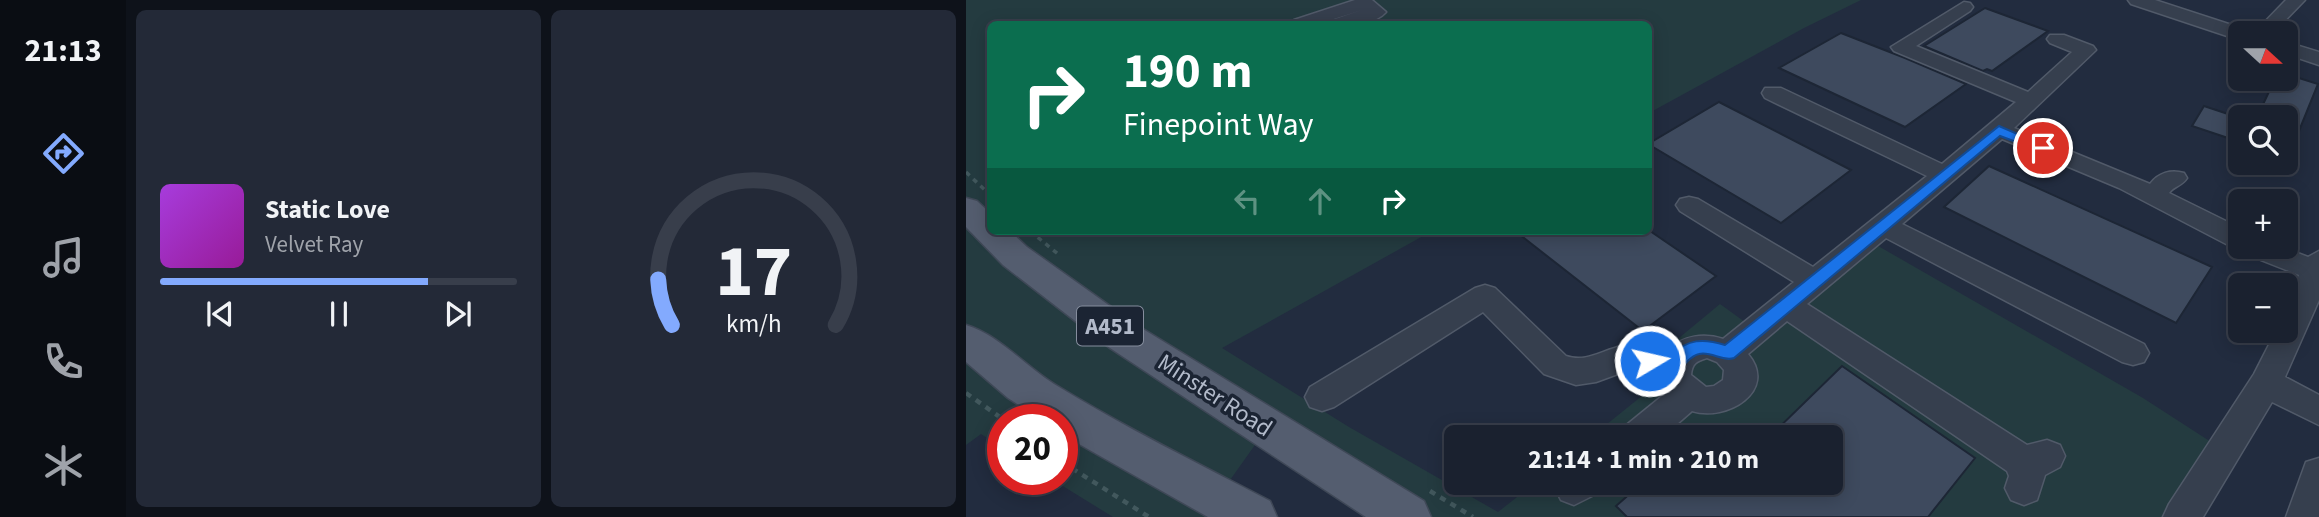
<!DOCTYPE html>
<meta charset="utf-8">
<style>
:root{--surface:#1a212f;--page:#232937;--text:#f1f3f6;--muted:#9fa3aa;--line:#383e4b;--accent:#83aafe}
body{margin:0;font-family:"Source Sans 3",sans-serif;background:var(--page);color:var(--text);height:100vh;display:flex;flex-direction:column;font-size:26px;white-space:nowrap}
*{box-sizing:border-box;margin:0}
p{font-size:23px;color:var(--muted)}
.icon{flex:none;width:38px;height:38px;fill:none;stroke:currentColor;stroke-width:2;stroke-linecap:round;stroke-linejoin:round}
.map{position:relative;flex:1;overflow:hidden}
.panel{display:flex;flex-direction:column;gap:10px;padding:10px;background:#0e121a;width:840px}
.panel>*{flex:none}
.banner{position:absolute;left:21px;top:21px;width:665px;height:214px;border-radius:10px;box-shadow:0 4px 18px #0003,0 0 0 2px var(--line);background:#0b6e4f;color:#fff;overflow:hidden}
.needle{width:46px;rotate:111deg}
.controls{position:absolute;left:1262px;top:21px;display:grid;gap:14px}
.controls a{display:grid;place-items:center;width:70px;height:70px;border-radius:10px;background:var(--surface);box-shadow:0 4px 18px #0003,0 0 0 2px var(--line);font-size:35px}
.speed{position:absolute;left:21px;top:404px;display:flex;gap:14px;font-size:35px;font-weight:700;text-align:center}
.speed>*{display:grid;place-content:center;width:91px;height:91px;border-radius:50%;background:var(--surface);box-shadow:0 4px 18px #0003,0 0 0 2px var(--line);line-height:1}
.speed .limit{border:10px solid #d22;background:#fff;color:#111}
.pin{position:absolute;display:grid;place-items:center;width:60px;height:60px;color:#fff;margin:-30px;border:4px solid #fff;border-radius:50%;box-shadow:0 2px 7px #0007}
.me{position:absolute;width:77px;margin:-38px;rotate:81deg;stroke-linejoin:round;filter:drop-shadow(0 0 5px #0008)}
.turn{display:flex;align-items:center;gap:24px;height:147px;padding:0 21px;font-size:32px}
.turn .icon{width:91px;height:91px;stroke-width:2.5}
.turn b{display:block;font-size:49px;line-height:60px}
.lanes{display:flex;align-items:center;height:66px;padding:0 21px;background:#0003;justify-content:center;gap:35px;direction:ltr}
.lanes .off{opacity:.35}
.panel .card{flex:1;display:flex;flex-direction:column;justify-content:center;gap:10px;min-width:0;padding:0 24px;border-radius:10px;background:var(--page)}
.panel .dial{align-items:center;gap:0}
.dial svg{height:182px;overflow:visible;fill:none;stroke:var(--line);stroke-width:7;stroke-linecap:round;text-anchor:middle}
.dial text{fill:var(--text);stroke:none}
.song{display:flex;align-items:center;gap:21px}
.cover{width:84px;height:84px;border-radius:10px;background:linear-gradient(135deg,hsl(280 70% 55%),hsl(300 70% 35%))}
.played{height:7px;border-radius:4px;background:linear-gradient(90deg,var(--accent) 75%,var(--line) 75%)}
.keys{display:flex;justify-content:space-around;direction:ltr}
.panel .tiles{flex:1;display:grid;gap:10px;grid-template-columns:repeat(2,1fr)}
.trip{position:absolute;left:478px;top:425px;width:399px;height:70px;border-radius:10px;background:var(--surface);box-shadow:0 4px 18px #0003,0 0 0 2px var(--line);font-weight:700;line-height:70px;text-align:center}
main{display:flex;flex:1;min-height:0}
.tabs{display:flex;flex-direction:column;width:126px;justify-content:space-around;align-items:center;background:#0a0d13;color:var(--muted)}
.tabs .icon{width:49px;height:49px}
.tabs .active{color:var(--accent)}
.tabs b{font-size:32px;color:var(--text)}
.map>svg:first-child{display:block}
.green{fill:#243b40}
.building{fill:#3e4a5e;stroke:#1d2635;stroke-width:2}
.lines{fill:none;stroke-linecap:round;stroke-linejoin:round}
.minor-casing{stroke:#515a69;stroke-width:3}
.major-casing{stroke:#3f4857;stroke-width:3}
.path-far1{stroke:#42585d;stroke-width:3.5;stroke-dasharray:5 5;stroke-linecap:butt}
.path{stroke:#42585d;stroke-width:4.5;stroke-dasharray:6 6;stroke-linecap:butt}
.minor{fill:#363f4e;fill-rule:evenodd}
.major{fill:#545d6f;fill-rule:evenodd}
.route{fill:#1a73e8;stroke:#114b97;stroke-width:2}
.labels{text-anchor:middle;stroke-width:7;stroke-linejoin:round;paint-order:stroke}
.shield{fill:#1b2433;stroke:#858d9d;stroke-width:2}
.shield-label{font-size:23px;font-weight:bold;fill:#b2baca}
.street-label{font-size:24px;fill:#b2baca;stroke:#1b2433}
</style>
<main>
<nav class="tabs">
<b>21:13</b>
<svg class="icon active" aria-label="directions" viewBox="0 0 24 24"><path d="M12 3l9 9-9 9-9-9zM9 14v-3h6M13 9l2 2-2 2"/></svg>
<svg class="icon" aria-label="music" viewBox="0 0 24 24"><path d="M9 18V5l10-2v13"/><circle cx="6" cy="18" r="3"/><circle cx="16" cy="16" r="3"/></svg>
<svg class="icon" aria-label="phone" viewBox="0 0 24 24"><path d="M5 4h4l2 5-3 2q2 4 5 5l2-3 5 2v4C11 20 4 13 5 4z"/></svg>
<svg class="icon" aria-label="climate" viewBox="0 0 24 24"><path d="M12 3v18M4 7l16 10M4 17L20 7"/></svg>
</nav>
<section class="panel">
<div class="tiles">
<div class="card">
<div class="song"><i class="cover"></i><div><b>Static Love</b><p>Velvet Ray</p></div></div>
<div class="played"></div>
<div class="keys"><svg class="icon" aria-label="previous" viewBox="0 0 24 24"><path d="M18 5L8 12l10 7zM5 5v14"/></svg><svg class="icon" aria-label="pause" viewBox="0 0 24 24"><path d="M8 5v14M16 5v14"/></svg><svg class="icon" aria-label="next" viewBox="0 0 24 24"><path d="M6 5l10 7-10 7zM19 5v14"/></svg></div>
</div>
<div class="card dial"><svg viewBox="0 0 100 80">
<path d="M14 69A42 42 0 1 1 86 69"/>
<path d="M14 69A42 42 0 0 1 8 49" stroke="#83aafe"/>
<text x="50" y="56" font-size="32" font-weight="700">17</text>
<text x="50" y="72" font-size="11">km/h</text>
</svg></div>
</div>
</section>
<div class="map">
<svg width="1353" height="517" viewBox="0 0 1353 517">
<rect width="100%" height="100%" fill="#222c3f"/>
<polygon class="green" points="0,0 895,0 838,28 683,113 682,24 24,24 24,231 466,231 256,348 383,427 532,512 569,483 864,483 864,438 625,437 677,395 673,371 754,304 790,330 900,239 1177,398 1259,451 1216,517 441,517 301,428 252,497 287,517 147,517 87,480 96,480 96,420 37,420 37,448 15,434 0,445"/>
<g class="building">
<polygon points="1019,8 1082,31 1026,71 1021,69 1017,71 958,46"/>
<polygon points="875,33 939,58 1000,84 939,127 813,68"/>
<polygon points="1320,74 1352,84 1320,163 1320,117 1291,117 1309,79 1320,79"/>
<polygon points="753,102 885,170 815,223 682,144"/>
<polygon points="1238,106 1274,118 1274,142 1226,126"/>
<polygon points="1023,166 1246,267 1210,323 978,207"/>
<polygon points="549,231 684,231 750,276 677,331"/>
<polygon points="876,366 1009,458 962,517 661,517 650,506 676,483 864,483 864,438 802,438"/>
</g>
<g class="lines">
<defs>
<g id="minor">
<path d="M389 0H406L420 12C408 26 381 25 364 24L366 20 396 10 352 24H326L328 20Z"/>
<polygon points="1162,0 1189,0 1281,30 1283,33 1274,33 1274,40 1267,38 1165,4"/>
<polygon points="1320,0 1339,0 1307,33 1288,33"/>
<path d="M998 2 1004 3 1007 7 1004 11 950 46 1062 92 1106 52 1084 43 1081 39 1084 35H1098L1127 46 1130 50 1048 128 1184 184C1192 173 1205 169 1218 173L1221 178C1216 186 1208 186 1203 193L1274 228V247H1316L1342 257 1353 251V300L1319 377 1353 395V425L1306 402 1237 517H1197L1203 504 1288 374 1310 331H1320V310L1333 275 1280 254 1277 247 1264 246 1153 188 1036 139 936 224 1178 344 1183 353 1178 362 1167 365 1156 362 920 238 841 304 1061 445 1081 440 1094 445 1099 456 1094 467 1079 475 1071 500 1058 505 1045 500 1039 488 1043 476 1041 471 821 321 782 354C813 391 760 422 726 411L695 438H653L658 427 701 392 693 374 660 371 630 382 610 385 578 374 517 312 368 407 356 411 344 407 339 397 344 387 509 288 519 285 529 288 600 356C621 363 636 350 656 346 670 343 688 348 702 350 717 335 739 333 757 339L828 282 714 211 710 205 714 199 723 197 732 199 847 267 961 176 799 98 796 93 799 88H815L976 164 1050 102 928 51 925 47ZM741 358 751 362 758 370 757 380 748 386 740 387 725 375C726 364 730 361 741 358Z"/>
<polygon points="1320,42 1353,52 1353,65 1320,54"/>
<polygon points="1353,458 1353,517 1320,517 1340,462"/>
<polygon points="592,483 633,483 628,495 608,505 595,500 589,488"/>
</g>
<g id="major">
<polygon points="0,198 11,201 24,213 24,231 44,231 61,247 172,326 458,501 465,517 400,517 144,348 37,265 0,227"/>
<path d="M0 325C33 335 59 366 88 384 158 427 231 463 304 501L311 517H242L113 444 96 433V420H76L42 398 0 362Z"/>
</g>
</defs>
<use href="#minor" class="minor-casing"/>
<use href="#major" class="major-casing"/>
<g class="path-far1">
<polyline points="0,172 24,195"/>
<polyline points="64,231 92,254"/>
</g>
<g class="path">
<polyline points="0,393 38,420"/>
<polyline points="96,462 183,517"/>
<polyline points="464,491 507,517"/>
</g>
<use href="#minor" class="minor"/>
<use href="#major" class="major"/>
</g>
<path class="route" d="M1033 126 1084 148 1077 152 1034 136 768 358C756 362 746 351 733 354 723 356 719 367 709 370L677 366 674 361 677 356 705 355C722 339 737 338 759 345Z"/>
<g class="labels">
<rect class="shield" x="111" y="306.5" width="66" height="39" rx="5"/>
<g class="shield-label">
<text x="144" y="334">A451</text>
</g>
<g class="street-label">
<text transform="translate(249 395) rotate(33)" y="8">Minster Road</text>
</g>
</g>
</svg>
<div class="controls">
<a><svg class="needle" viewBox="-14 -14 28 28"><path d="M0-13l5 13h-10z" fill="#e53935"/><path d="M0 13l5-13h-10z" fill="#9fa3aa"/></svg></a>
<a><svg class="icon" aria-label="search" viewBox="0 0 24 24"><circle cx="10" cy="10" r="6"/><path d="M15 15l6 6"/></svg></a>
<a>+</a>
<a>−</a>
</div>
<div class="speed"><div class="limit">20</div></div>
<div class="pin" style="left:1077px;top:148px;background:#d93025"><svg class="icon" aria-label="arrive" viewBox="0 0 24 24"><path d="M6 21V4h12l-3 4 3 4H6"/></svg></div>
<svg class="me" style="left:684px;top:361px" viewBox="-20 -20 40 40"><circle r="17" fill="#1a73e8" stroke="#fff" stroke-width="3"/><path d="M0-11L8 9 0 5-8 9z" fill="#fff"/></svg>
<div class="trip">21:14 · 1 min · 210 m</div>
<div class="banner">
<div class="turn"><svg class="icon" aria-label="right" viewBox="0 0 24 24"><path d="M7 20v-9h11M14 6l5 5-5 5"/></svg><div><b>190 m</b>Finepoint Way</div></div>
<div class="lanes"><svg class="icon off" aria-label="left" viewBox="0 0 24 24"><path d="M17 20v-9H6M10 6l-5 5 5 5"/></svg><svg class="icon off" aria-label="ahead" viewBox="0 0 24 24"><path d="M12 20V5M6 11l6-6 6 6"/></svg><svg class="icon" aria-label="right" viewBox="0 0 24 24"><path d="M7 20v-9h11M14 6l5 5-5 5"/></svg></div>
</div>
</div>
</main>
